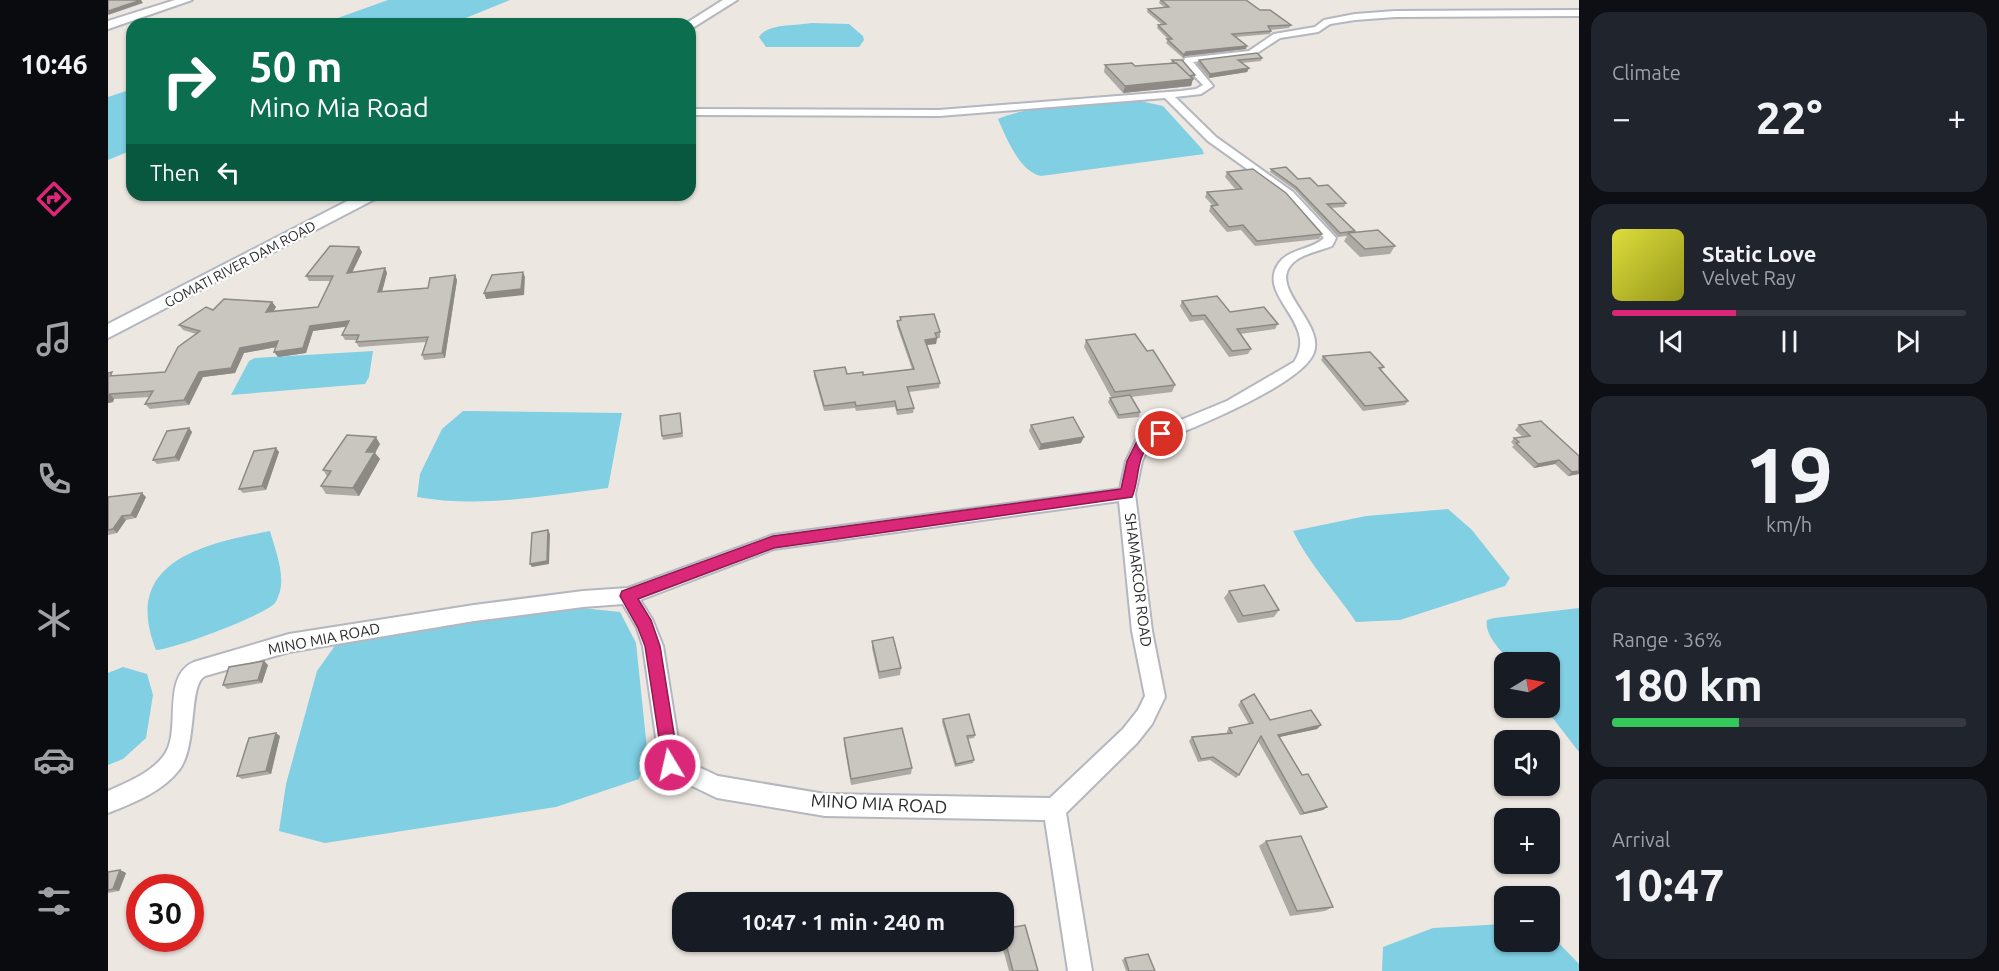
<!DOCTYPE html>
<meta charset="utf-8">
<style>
:root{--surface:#171b24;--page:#20242c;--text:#f1f3f6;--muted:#9ea1a6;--line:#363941;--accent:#db2777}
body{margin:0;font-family:Ubuntu,sans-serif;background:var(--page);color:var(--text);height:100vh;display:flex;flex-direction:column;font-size:22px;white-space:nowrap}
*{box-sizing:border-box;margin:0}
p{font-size:20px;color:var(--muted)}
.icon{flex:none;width:33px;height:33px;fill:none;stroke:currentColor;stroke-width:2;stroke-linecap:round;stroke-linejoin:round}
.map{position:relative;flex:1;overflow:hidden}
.drawer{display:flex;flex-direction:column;gap:12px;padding:12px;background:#0d0f14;width:420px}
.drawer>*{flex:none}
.hud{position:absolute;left:18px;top:18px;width:570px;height:183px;border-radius:18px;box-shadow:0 2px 4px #0004;background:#0b6e4f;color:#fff;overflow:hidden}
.needle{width:39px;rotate:80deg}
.buttons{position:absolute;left:1386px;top:652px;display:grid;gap:12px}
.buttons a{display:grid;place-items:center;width:66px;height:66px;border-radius:12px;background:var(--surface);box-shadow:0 2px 4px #0004;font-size:30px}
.speed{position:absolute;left:18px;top:874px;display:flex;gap:12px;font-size:30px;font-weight:700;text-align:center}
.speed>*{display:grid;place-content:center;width:78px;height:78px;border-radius:50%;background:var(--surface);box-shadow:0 2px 4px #0004;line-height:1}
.speed .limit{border:9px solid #d22;background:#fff;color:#111}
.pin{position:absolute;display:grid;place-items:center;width:51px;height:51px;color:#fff;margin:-26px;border:3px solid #fff;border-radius:50%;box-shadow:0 2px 6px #0007}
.me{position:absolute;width:66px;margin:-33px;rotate:351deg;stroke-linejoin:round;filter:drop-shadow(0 0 4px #0008)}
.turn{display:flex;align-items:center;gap:21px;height:126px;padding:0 24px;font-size:27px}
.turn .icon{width:78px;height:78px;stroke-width:2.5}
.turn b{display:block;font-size:42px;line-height:51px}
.then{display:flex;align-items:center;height:57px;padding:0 24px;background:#0003;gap:12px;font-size:22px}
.big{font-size:45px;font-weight:700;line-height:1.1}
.drawer .widget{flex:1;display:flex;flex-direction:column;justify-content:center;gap:9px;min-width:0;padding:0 21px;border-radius:18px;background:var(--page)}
.drawer .dial{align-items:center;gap:0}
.dial b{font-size:78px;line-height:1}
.song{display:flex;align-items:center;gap:18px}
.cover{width:72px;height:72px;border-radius:9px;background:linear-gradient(135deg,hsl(60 70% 55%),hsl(60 70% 35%))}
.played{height:6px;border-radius:3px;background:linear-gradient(90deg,var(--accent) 35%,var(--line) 35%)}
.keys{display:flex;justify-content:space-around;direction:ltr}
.heat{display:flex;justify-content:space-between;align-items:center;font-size:33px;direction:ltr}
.charge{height:9px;border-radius:4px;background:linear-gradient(90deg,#34c759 36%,var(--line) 0)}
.trip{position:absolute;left:564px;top:892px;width:342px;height:60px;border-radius:18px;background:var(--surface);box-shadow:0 2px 4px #0004;font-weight:700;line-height:60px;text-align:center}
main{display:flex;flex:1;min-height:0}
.tab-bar{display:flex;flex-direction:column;width:108px;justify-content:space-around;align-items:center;background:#090b0e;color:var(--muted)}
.tab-bar .icon{width:42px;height:42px}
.tab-bar .current{color:var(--accent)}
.tab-bar b{font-size:27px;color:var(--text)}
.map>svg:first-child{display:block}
.water{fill:#80cfe3}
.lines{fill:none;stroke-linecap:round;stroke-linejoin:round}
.street-casing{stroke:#b4b7bf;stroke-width:4}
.secondary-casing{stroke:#b4b7bf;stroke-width:4}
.street{fill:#fff;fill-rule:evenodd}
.secondary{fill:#fff;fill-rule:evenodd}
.wall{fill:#ada9a4}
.shaded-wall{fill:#8d8a86}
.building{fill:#c9c5bf;stroke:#8d8a86;stroke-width:1.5}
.route{fill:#db2777;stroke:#8e194d;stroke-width:1.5}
.labels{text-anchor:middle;stroke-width:4.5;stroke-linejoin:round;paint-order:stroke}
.far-street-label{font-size:14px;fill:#2d2d2d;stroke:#fff}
.street-label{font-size:15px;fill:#2d2d2d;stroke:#fff}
.near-street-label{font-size:18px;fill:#2d2d2d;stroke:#fff}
</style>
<main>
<nav class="tab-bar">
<b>10:46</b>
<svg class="icon current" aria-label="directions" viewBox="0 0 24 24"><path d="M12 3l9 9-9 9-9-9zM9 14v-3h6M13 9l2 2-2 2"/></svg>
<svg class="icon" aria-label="music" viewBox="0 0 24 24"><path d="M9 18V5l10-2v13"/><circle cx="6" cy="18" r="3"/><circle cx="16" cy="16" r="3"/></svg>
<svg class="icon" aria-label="phone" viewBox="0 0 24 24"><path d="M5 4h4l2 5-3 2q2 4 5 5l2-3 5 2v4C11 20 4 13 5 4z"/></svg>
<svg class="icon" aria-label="climate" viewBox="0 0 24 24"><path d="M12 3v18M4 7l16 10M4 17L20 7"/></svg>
<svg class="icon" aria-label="car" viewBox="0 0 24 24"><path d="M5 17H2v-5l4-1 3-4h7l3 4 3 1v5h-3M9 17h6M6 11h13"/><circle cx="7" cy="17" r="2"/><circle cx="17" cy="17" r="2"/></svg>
<svg class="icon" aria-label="filters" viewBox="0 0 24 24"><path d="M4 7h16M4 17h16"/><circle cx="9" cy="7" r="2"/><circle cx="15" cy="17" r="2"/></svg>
</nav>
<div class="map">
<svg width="1471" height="971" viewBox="0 0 1471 971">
<rect width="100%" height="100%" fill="#ede7e1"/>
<g class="water">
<polygon points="280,0 402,0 343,24 213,24"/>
<path d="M703 23 741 24 755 36 756 40 751 47H658L651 37C660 23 688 26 703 23Z"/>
<polygon points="24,89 24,150 0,160 0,97"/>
<path d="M1032 101 1055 106 1094 149 1096 154 933 176C911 171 898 137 890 119 921 104 996 104 1032 101Z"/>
<polygon points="265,351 261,377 257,384 123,395 141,361 147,358"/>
<path d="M355 411 514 413 500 488C437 496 371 508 309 497L312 474 334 429Z"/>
<path d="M1340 509 1364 530 1402 578 1397 586 1292 620 1248 622C1228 592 1201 564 1185 531L1258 516Z"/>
<path d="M162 531C167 549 178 576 171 594 170 597 169 600 167 603 157 615 66 649 48 650 13 562 94 544 162 531Z"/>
<polygon points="474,608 512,612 528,643 539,749 531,779 448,807 217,843 171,831 178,784 209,671 231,640 319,624"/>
<path d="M1471 608V752L1437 708H1442V663H1403C1394 651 1376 636 1379 620L1386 618Z"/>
<polygon points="15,667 39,674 45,695 38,738 15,759 0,765 0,673"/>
<polygon points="1396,924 1396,942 1442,942 1442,934 1471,964 1471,971 1274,971 1275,947 1325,928"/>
</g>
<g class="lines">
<defs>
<path id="street" d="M1471 10V16L1287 17 1247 20 1222 24 1210 32 1172 38 1146 55 1085 62 1105 86 1093 94 1067 97 1108 137 1185 192 1228 238 1224 246C1212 251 1192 254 1183 265 1162 289 1216 323 1206 352 1196 385 1075 432 1041 446L1034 461 1027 494 1044 631 1057 697 1044 724 1029 743 958 813 984 971H960L937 820 717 816 609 798 555 772 552 765 535 646 529 628 515 604 475 607 366 621 181 652 97 676C80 684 90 746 71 770 54 792 25 803 0 813V791C20 782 51 770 60 748 71 724 55 675 86 662L181 634 366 605 475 591 520 588 665 535 1012 489 1018 461 1029 438 1119 401 1186 362C1212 323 1147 296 1171 263 1182 248 1204 250 1216 238L1177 196 1100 141 1057 98 831 116 582 115V109L831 110 1073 91 1088 89 1095 85 1075 64 1077 58 1141 51 1166 34 1207 27 1216 20 1247 14 1287 11ZM1011 501 1024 631 1037 696 1030 710 1015 729 942 798 717 794 610 776 573 759 555 646 544 619 532 600 666 549Z"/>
<g id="secondary">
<polygon points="67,0 84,0 0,29 0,21"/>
<polygon points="615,0 629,0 586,27 582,29 582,24 577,24"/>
<polygon points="251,195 271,195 269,198 0,338 0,324"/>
</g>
</defs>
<use href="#street" class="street-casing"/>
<use href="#secondary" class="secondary-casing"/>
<use href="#street" class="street"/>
<use href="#secondary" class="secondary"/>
</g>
<g class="wall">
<polygon points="1052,0 1138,0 1152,10 1183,25 1181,28 1162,30 1163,31 1162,34 1128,37 1138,49 1077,56 1075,58 1058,43 1060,39 1049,28 1050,25 1053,24 1039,12 1040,9 1056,7 1051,3"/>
<polygon points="1154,58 1153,61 1134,63 1141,68 1139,72 1101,78 1089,64 1091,60"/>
<polygon points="1064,60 1087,75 1086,79 1085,79 1083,86 1015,93 996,72 997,65 1027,66 1063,63"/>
<polygon points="1163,169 1210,186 1238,203 1236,207 1222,208 1246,232 1287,246 1282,254 1252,257 1236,241 1239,236 1230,237 1187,190 1162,172"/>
<polygon points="1119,172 1214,234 1211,239 1147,246 1133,230 1119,232 1101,211 1103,206 1104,205 1097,197 1099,192 1128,190 1117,177"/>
<polygon points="254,252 244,272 277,268 279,273 274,291 320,288 347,275 349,280 337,358 316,360 314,355 318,342 251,347 248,342 249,340 237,340 234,335 238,326 205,331 198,353 170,357 168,347 136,353 127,373 95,377 81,405 42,409 37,404 42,397 6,399 5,402 0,403 0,373 7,376 57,372 88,334 75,330 71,325 105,310 164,302 168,307 165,311 210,307 223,281 201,281 198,276"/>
<polygon points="1074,301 1122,312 1170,324 1167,329 1132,334 1143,349 1140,354 1121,357 1095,320 1082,322 1072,306"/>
<polygon points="792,317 832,332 832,338 829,338 828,344 819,345 832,383 831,388 801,392 806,408 805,413 789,415 787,407 748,411 747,408 716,411 706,376 706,371 755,375 804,369 789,326 789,321 792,320"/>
<polygon points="978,340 1039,351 1067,385 1064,392 1023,397 1032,412 1031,417 1010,419 1000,402 1002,398 1003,397 976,347"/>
<polygon points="1215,356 1276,367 1273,370 1300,401 1297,405 1255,411 1213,360"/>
<polygon points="572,413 575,437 555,440 554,436"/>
<polygon points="923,425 973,443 931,450 921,431"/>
<polygon points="1411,425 1471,474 1460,476 1447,464 1426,468 1404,447 1406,445 1403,442 1406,438 1415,437 1407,430"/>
<polygon points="81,428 84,432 71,461 49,464 45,460"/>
<polygon points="272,444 267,453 272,459 251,496 218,494 213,486 219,476 215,470"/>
<polygon points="168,448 171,452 158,490 135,493 131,489"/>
<polygon points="0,497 38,497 28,518 18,520 9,533 0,535"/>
<polygon points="1121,591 1171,610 1166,617 1130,623 1116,598"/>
<polygon points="764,641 793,668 792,675 771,679 764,648"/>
<polygon points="160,665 154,683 119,689 115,685"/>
<polygon points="1133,701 1162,720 1213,725 1209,729 1171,737 1194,775 1219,807 1215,810 1192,815 1150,741 1131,775 1128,778 1102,760 1090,762 1081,741 1084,737 1119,733 1119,731 1121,728 1141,724 1130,705"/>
<polygon points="835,719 867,735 866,738 860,739 866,760 865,763 847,767 834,722"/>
<polygon points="172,736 163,774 134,779 129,776"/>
<polygon points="736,738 804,768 803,774 743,785 736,744"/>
<polygon points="1158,841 1225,907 1217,911 1182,916 1151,846"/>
<polygon points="12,870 18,873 11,891 0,893 0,872"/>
<polygon points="896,929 930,971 901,971 893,942 896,942"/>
<polygon points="1017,958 1047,971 1018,971 1014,960"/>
</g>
<g class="shaded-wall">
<polygon points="33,0 35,3 0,15 0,11"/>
<polygon points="1139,46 1138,49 1077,56 1075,58 1076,55 1078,52"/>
<polygon points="1141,68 1139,72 1101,78 1102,74"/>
<polygon points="1085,79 1083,86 1015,93 1017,86"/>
<polygon points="251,247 254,252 242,277 239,273"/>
<polygon points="277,268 279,273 273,296 270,292"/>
<polygon points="415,272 417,277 416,295 378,299 376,293"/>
<polygon points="347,275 349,280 337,358 334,353"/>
<polygon points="164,302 168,307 162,317 158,312"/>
<polygon points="241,321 244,326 205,331 198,353 170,357 166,352 202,326"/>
<polygon points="829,338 828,344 816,345 817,340"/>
<polygon points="170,341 174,346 136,353 127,373 95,377 81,405 76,400 91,372 132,348"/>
<polygon points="2,394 6,399 5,402 0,403 0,397"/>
<polygon points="81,428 84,432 71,461 67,457"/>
<polygon points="268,437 272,444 267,453 272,459 251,496 245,488 258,452"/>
<polygon points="976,437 973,443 931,450 933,444"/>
<polygon points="168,448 171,452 158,490 154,486"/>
<polygon points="1451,460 1447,464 1426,468 1430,464"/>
<polygon points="1471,471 1471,474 1460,476 1464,472"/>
<polygon points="34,493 38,497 28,518 23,515"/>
<polygon points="14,516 18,520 9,533 5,529"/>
<polygon points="440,530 442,534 441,564 424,567 422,564"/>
<polygon points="156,661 160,665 154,683 150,680"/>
<polygon points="1213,725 1209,729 1167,738 1170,735"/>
<polygon points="168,733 172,736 163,774 158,771"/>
<polygon points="1219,807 1215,810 1192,815 1196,813"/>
<polygon points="12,870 18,873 11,891 5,889"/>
</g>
<g class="building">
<polygon points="0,0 33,0 0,11"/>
<polygon points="1053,0 1138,0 1152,10 1162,10 1183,25 1160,26 1163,31 1124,34 1139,46 1078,52 1076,55 1059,39 1064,39 1050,25 1058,24 1040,9 1061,7"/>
<polygon points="1149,53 1154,58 1130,60 1141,68 1102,74 1091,60"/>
<polygon points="1064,60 1074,60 1087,75 1081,76 1068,63 1067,63"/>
<polygon points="1024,63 1027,66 1068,63 1085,79 1017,86 997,65"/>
<polygon points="1178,167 1190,179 1202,178 1210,186 1220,185 1238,203 1219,204 1247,231 1232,233 1188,187 1163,169"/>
<polygon points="1145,169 1178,193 1214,234 1149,241 1135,225 1121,227 1103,206 1110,205 1099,192 1134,189 1119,172"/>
<polygon points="1270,230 1287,246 1257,249 1240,233"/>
<polygon points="222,246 251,247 239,273 277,268 270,292 320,288 322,278 347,275 334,353 314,355 320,337 248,342 251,335 234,335 241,321 202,326 195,348 166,352 170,341 132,348 123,368 91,372 76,400 37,404 45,391 2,394 0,397 0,373 4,372 2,376 57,372 70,347 92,331 71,325 98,307 105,310 116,299 164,302 158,312 210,307 225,276 198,276"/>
<polygon points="415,272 413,289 376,293 384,275"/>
<polygon points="1109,296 1122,312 1156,307 1170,324 1129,329 1143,349 1124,351 1097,315 1084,316 1074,301"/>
<polygon points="826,314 832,332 827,333 829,338 817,340 832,383 799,387 806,408 789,410 787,401 748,406 747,402 716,406 706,371 737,367 739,374 755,372 755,375 806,369 789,321 793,320 792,317"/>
<polygon points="1027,334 1039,351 1045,350 1067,385 1007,392 978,340"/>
<polygon points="1262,352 1276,367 1271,368 1300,401 1257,406 1215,356"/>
<polygon points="1022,395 1032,412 1011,415 1002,398"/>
<polygon points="572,413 574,433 554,436 552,416"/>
<polygon points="965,417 976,437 933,444 923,425"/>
<polygon points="1433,421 1471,456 1471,471 1464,472 1451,460 1430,464 1408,443 1411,442 1406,438 1422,436 1411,425"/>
<polygon points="81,428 67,457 45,460 59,431"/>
<polygon points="239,435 268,437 258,452 267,452 245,488 213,486 223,471 215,470"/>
<polygon points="168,448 154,486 131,489 146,451"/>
<polygon points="34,493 23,515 14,516 5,529 0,530 0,497"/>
<polygon points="440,530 439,561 422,564 424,533"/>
<polygon points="1156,585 1171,610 1135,616 1121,591"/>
<polygon points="785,637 793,668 771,672 764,641"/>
<polygon points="156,661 150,680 115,685 121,667"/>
<polygon points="1146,694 1162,720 1203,710 1213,725 1170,735 1194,775 1200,774 1219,807 1196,813 1153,736 1131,775 1105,757 1093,759 1084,737 1124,733 1121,728 1145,723 1133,701"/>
<polygon points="861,714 867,735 859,736 866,760 848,764 835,719"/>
<polygon points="794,728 804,768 743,779 736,738"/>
<polygon points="168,733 158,771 129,776 141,738"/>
<polygon points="1193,836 1225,907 1189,911 1158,841"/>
<polygon points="12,870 5,889 0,890 0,872"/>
<polygon points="845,893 847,902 873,896 875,903 780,903 819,895 819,898"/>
<polygon points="917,925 930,971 905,971 896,936 896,929"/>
<polygon points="1040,954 1047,971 1021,971 1017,958"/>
</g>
<path class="route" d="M1053 429 1060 434C1055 441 1045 440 1040 446 1028 460 1031 482 1024 497L666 548 530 599 543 620 552 646 571 765 569 771 562 773 556 771 537 646 530 628 512 596 514 591 665 536 1013 489 1019 461 1030 439Z"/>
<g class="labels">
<g class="far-street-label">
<text transform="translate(132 264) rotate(-28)" y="5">GOMATI RIVER DAM ROAD</text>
</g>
<g class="street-label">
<text transform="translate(1030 580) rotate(83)" y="5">SHAMARCOR ROAD</text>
<text transform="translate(216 639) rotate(-11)" y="5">MINO MIA ROAD</text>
</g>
<g class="near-street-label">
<text transform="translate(771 804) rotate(3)" y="6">MINO MIA ROAD</text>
</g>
</g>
</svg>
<div class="buttons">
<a><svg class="needle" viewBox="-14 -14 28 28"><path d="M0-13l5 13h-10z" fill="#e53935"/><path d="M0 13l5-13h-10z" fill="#9ea1a6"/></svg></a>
<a><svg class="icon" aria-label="sound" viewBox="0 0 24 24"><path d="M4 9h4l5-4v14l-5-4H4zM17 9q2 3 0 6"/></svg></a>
<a>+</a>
<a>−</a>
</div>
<div class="speed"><div class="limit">30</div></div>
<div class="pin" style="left:1053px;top:434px;background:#d93025"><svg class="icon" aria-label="arrive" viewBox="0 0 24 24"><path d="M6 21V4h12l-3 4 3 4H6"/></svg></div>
<svg class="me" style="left:562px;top:765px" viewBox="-20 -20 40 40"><circle r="17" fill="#db2777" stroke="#fff" stroke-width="3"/><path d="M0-11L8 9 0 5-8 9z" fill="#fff"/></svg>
<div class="trip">10:47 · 1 min · 240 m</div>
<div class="hud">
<div class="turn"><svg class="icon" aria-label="right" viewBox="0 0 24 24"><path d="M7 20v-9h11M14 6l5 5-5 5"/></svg><div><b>50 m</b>Mino Mia Road</div></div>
<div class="then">Then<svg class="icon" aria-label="left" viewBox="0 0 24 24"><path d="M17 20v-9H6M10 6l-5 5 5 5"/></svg></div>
</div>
</div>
<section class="drawer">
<div class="widget"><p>Climate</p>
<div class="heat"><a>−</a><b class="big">22°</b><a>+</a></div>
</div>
<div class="widget">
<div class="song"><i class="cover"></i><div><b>Static Love</b><p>Velvet Ray</p></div></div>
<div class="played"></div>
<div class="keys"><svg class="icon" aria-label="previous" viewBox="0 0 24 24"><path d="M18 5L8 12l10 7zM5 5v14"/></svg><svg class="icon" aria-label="pause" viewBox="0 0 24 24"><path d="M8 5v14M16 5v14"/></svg><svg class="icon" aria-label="next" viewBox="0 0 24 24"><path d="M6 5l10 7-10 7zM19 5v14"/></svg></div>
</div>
<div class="widget dial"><b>19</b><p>km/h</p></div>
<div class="widget"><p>Range · 36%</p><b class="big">180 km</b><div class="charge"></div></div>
<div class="widget"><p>Arrival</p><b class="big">10:47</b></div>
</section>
</main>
